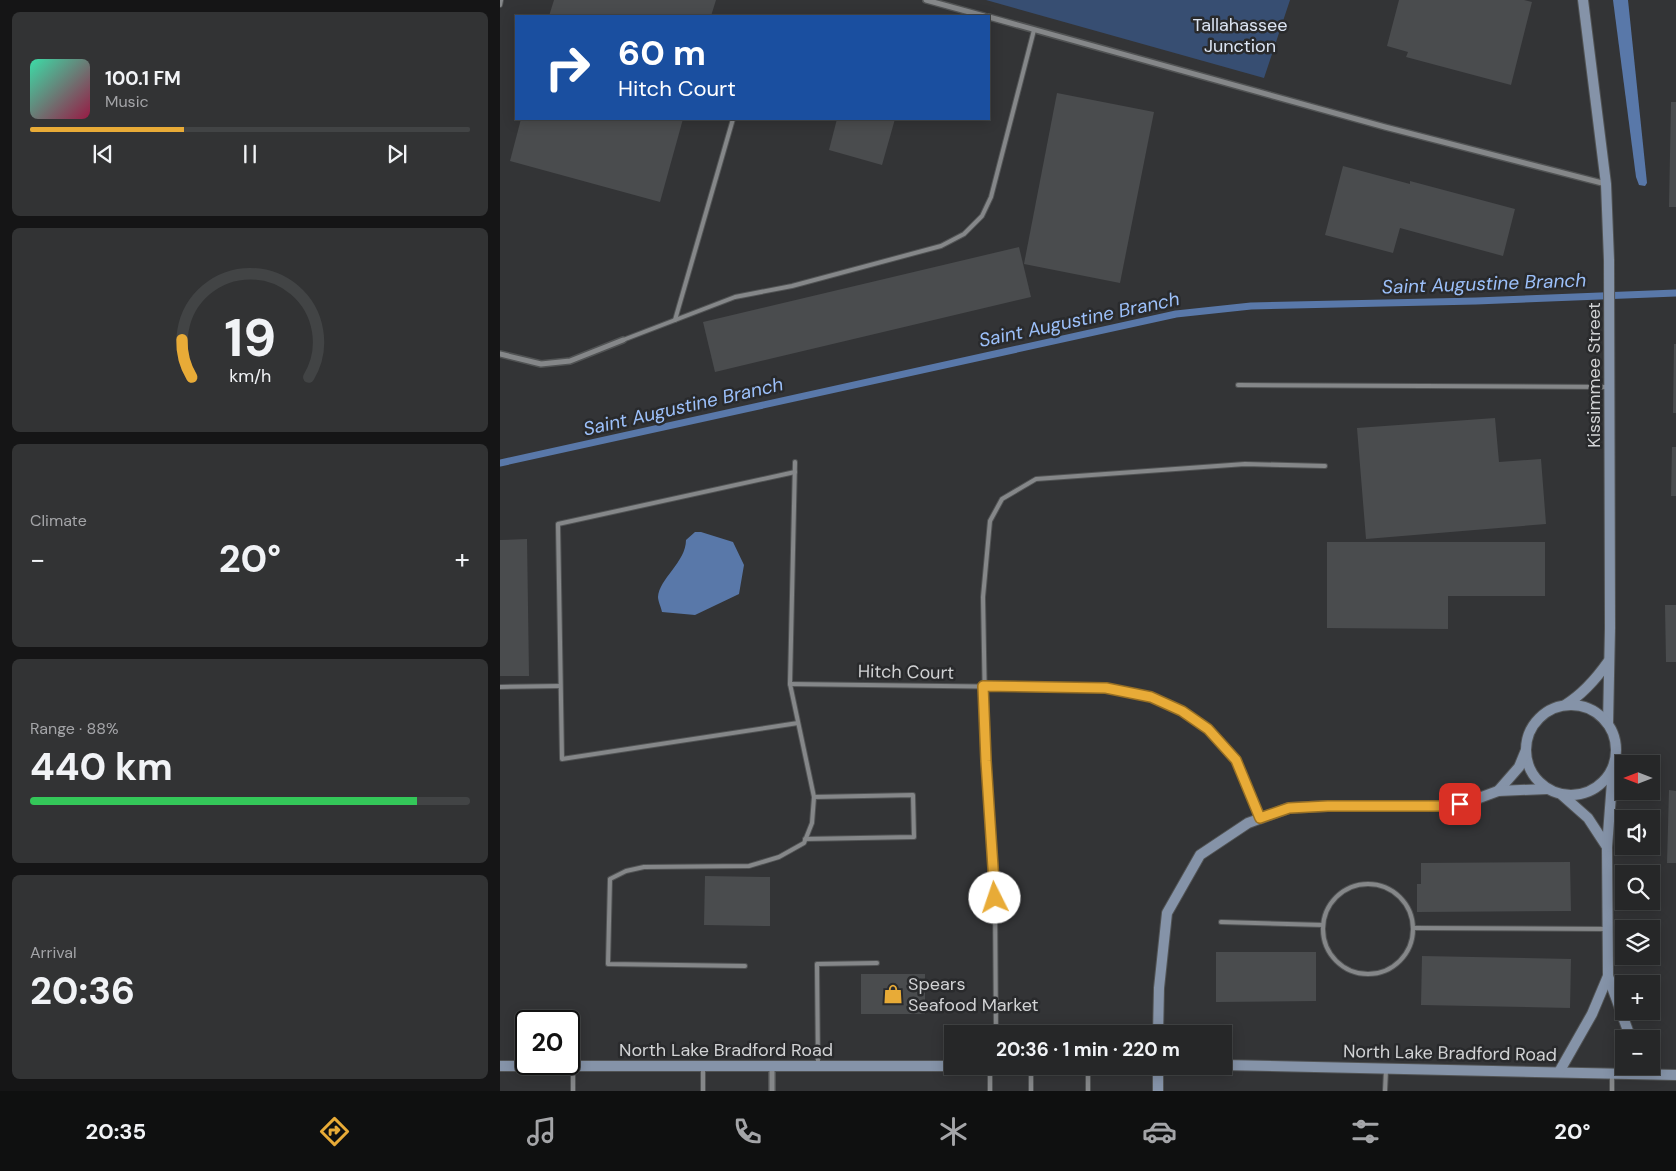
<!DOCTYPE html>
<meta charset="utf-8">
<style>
:root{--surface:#262728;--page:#323334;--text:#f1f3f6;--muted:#a4a5a8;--line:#424445;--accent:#e8ab37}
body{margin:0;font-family:"DM Sans",sans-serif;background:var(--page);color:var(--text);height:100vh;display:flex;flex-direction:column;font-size:19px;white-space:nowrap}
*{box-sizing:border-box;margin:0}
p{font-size:16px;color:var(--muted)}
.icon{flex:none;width:28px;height:28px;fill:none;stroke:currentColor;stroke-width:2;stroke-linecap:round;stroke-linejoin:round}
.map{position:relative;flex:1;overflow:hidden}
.sheet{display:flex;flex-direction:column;gap:12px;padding:12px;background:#151516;width:500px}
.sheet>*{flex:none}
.guide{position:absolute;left:15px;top:15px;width:475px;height:105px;border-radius:0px;box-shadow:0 2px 12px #0003,0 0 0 1px var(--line);background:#1a4fa0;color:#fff;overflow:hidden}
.needle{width:32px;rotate:270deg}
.controls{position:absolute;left:1115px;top:755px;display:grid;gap:10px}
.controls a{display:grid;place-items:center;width:45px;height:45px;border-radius:0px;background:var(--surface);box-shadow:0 2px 12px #0003,0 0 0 1px var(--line);font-size:25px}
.speed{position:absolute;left:15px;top:1010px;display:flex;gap:10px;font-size:25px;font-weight:700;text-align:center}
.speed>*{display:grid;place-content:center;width:65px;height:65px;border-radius:50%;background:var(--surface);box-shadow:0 2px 12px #0003,0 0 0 1px var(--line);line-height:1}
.speed .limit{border:2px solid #111;border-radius:8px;background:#fff;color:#111}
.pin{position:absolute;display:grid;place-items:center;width:42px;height:42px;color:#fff;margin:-21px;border-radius:10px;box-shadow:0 2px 8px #0006}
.me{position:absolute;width:55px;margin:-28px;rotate:356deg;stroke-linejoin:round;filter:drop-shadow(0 0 4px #0008)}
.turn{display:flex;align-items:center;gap:18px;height:105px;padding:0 20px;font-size:22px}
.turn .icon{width:65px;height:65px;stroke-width:2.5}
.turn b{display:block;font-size:35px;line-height:42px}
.big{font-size:38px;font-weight:700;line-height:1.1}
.sheet .tile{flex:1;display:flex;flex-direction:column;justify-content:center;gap:8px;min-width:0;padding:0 18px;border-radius:8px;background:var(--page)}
.sheet .dial{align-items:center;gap:0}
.dial svg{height:130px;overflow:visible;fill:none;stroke:var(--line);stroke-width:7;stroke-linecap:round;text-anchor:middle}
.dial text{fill:var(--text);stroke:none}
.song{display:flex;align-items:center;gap:15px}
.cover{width:60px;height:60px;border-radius:8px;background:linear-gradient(135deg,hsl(160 70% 55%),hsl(340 70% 35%))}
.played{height:5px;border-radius:2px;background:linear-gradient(90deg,var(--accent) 35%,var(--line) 35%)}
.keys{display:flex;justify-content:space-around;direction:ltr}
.heat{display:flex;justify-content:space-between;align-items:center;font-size:28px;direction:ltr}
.charge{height:8px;border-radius:4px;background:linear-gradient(90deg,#34c759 88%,var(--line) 0)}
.trip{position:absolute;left:444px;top:1025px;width:288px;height:50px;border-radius:0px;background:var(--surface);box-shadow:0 2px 12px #0003,0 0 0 1px var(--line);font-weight:700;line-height:50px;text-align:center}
.tab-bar{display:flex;height:80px;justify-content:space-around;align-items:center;background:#0f1010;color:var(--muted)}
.tab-bar .icon{width:35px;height:35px}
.tab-bar .active{color:var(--accent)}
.tab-bar b{font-size:22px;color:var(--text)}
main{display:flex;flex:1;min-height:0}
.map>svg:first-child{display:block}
.green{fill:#374e72}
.water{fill:#5978a9}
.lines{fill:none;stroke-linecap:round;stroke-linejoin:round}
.stream{stroke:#5978a9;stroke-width:7}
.building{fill:#4a4c4e}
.lane-casing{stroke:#515354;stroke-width:6}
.street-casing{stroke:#515354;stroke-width:8}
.secondary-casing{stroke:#515354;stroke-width:12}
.lane{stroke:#858789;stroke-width:4}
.street{stroke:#858789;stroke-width:5}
.secondary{stroke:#8593a8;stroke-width:10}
.route-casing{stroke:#976f24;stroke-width:12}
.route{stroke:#e8ab37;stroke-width:9}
.labels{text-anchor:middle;stroke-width:5;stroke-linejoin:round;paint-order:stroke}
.park-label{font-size:18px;fill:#dce5f4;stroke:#292a2c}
.street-label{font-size:18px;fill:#d1d2d4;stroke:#292a2c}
.poi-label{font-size:18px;fill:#d1d2d4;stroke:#292a2c;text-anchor:start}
.water-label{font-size:19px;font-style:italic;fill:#9cc0fa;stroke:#292a2c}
</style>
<main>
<section class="sheet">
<div class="tile">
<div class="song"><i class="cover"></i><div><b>100.1 FM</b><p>Music</p></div></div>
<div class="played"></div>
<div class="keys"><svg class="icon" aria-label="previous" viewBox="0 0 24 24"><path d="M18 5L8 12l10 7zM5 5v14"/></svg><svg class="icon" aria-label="pause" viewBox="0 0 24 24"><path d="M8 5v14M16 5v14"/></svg><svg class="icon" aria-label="next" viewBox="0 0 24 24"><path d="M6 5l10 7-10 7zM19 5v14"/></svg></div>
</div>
<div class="tile dial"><svg viewBox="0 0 100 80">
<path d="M14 69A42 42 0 1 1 86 69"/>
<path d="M14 69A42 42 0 0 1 8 46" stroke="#e8ab37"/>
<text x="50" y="56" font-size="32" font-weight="700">19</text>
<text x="50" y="72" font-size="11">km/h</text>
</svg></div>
<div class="tile"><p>Climate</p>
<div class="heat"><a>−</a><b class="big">20°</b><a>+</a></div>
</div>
<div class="tile"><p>Range · 88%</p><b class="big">440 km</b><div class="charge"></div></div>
<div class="tile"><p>Arrival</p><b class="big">20:36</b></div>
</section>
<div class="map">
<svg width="1176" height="1091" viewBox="0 0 1176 1091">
<rect width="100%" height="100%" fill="#333436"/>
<polygon class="green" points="486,0 790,0 764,78"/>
<g class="water">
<polygon points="1113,0 1128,0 1147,183 1145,186 1139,185 1136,177"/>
<path d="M195 532H201L233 542 244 565 239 594 195 615 162 612C161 607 158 601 158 597 159 579 186 562 186 540Z"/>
</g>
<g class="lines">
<polyline class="stream" points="0,463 676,314 751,306 976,301 1176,293"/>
</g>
<g class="building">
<polygon points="54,0 216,0 211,16 49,16"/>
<polygon points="899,0 1024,0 1032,2 1011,85 906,57 908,52 887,46"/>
<polygon points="557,93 654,112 620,283 524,264"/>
<polygon points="1171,102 1176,102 1176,207 1169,207"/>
<polygon points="21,119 183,119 160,202 10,161"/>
<polygon points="337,119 395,119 382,165 329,150"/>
<polygon points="843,166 910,184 910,181 1015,209 1003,256 900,228 893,253 825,235"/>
<polygon points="519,247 531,297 215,372 203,322"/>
<polygon points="1174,344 1176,344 1176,413 1173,413"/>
<polygon points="995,418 999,462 1041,459 1046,524 866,539 857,428"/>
<polygon points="1172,447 1176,447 1176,496 1171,496"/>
<polygon points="27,539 29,676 0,676 0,540"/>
<polygon points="827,542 1045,542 1045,596 948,596 948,629 827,628"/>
<polygon points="1165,605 1176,605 1176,662 1166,662"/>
<polygon points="1169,790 1176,791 1176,863 1167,863"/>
<polygon points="1070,862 1071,911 917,912 917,884 921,884 921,863"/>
<polygon points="205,876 270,877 270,926 204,925"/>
<polygon points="716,952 816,952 816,1001 716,1002"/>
<polygon points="922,956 1071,959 1070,1008 921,1005"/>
<rect x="361" y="974" width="64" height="40"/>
</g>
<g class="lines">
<defs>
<g id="lane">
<polyline points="0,5 1,0"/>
<polyline points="175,320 233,119"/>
<polyline points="123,340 235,297 292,286 441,246 464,234 482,216 491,197 534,30"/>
<polyline points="738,385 1108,387"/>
<polyline points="295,472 58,524 62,759 298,723"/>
<polyline points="290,684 606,688 651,697 682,711 708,729 736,760 760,818"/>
<polyline points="0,687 60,686"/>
<polyline points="305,839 414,837 413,795 314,797"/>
<circle cx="868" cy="929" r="45"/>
<polyline points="721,922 823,925"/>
<polyline points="913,928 1108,929"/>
<polyline points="245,966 108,964 110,879 126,871 144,867 249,866 279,857 304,843 312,823 314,797 290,684 295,462"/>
<polyline points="496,1034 495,898 486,761 483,597 490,521 502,499 536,479 745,464 825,466"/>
<polyline points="203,1066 203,1091"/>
<polyline points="318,1066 317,964 377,963"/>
<polyline points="490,1066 490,1091"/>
<polyline points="531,1066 531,1091"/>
<polyline points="1112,1076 1112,1091"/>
<polyline points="73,1091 73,1066"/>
<polyline points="588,1091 588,1066"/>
<polyline points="885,1091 886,1070"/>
</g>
<g id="street">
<polyline points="426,0 484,16"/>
<polyline points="489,17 885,127 1106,184"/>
<polyline points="0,354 41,364 70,361 123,340"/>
<polyline points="272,1066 272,1091"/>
</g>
<g id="secondary">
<polyline points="1083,0 1106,184 1109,260 1110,628 1108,724"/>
<path d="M1065 705C1083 694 1096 679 1108 662"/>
<circle cx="1071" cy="750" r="45"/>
<polyline points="1113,769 1107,847 1108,976 1131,1039"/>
<polyline points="998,791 1019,767 1026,750"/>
<polyline points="1062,795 1088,818 1107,847"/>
<polyline points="658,1034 659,988 667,913 700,855 748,823 789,808 828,806 948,806 971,801 998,791 1047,789"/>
<polyline points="722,1065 1176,1075"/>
<polyline points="0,1066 452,1066"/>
<polyline points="658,1066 658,1091"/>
<polyline points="1059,1072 1092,1014 1108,976"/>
</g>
</defs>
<use href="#lane" class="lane-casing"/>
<use href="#street" class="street-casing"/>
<use href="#secondary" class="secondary-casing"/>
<use href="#lane" class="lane"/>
<use href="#street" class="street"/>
<use href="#secondary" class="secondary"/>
</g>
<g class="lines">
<defs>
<polyline id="route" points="495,898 486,761 483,686 606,688 651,697 682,711 708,729 736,760 760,818 789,808 828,806 948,806 960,804"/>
</defs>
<use href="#route" class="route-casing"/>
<use href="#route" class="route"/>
</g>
<defs>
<symbol id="shop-bare" viewBox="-9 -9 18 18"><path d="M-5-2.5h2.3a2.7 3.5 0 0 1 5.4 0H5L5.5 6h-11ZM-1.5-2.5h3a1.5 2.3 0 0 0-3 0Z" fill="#e8ab37" stroke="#292a2c" stroke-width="2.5" paint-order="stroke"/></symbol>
</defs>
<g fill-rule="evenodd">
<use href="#shop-bare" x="379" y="980" width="28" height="28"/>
</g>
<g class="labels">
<g class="park-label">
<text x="740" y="31">Tallahassee<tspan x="740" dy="21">Junction</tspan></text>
</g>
<g class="street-label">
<text transform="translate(1094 375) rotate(-90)" y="6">Kissimmee Street</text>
<text transform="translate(406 672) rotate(1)" y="6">Hitch Court</text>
<text x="226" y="1056">North Lake Bradford Road</text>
<text transform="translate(950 1053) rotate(1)" y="6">North Lake Bradford Road</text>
</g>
<g class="poi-label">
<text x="408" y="990">Spears<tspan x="408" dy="21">Seafood Market</tspan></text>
</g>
<g class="water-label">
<text transform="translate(984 283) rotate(-2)" y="7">Saint Augustine Branch</text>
<text transform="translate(579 319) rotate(-12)" y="7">Saint Augustine Branch</text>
<text transform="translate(183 406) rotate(-13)" y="7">Saint Augustine Branch</text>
</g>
</g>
</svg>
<div class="controls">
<a><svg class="needle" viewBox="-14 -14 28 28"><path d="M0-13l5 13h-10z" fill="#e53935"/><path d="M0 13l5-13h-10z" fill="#a4a5a8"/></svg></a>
<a><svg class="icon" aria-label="sound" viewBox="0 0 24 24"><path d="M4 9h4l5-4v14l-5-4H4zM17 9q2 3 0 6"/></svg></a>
<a><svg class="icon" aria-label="search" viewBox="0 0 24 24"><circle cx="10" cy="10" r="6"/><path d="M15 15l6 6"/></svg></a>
<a><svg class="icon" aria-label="layers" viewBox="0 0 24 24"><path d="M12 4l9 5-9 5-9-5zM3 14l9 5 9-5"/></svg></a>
<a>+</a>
<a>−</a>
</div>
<div class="speed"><div class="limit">20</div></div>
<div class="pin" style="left:960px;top:804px;background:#d93025"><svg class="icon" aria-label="arrive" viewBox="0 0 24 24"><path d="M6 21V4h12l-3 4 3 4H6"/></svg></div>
<svg class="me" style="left:495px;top:898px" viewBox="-20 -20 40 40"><circle r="19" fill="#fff"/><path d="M0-13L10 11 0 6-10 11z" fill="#e8ab37"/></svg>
<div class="trip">20:36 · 1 min · 220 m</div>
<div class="guide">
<div class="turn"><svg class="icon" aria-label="right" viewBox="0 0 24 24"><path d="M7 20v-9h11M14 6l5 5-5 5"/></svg><div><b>60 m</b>Hitch Court</div></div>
</div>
</div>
</main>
<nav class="tab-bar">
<b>20:35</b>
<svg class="icon active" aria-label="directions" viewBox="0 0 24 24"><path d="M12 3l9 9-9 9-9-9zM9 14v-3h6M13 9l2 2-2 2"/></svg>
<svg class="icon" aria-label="music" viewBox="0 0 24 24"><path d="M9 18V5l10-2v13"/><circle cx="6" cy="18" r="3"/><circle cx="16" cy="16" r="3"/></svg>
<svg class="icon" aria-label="phone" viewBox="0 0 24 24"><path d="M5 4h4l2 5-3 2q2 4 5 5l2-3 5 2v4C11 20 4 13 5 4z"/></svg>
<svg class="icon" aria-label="climate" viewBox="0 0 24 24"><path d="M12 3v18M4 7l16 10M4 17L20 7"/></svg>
<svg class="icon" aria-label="car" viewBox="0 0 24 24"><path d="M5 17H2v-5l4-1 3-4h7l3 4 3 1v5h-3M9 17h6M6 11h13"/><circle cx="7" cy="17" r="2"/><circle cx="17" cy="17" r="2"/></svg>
<svg class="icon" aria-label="filters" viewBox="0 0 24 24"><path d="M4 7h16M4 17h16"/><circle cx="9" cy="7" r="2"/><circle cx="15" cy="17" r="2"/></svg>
<b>20°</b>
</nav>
